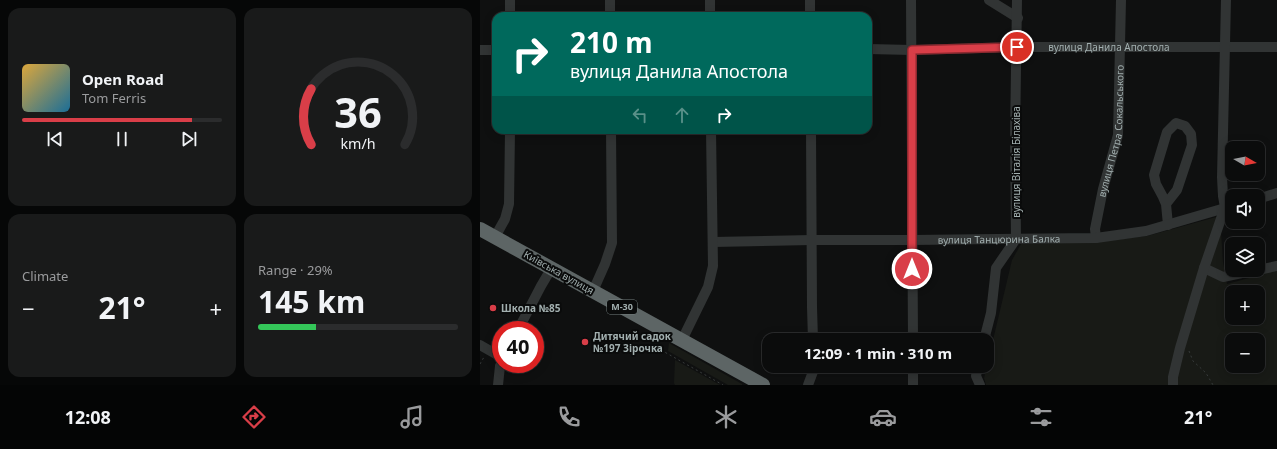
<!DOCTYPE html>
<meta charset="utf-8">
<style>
:root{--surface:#0b0c0c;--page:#191a1a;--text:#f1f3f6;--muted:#9a9b9d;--line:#2b2c2d;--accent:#d93e48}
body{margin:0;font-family:"Noto Sans",sans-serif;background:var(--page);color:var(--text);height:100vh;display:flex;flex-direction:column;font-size:15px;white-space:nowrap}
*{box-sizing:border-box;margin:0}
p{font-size:13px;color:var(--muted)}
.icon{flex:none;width:22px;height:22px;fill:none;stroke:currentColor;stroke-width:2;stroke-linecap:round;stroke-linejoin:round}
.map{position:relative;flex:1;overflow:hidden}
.panel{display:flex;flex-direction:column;gap:8px;padding:8px;background:#060707;width:480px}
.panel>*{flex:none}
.banner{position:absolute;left:12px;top:12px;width:380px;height:122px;border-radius:12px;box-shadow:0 2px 10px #0003,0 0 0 1px var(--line);background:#00695c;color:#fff;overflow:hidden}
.needle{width:26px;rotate:99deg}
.buttons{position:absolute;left:745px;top:141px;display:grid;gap:8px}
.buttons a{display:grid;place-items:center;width:40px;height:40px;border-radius:8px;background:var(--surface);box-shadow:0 2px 10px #0003,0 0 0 1px var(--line);font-size:20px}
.speed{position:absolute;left:12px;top:321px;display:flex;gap:8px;font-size:20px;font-weight:700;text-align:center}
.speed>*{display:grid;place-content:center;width:52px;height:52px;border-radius:50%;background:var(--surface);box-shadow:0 2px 10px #0003,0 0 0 1px var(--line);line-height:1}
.speed .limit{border:6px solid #d22;background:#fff;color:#111}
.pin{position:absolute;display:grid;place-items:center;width:34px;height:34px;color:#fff;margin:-17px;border:2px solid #fff;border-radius:50%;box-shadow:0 1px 4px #0007}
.me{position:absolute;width:44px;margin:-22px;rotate:0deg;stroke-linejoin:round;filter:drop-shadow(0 0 3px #0008)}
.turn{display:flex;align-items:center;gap:14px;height:84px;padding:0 12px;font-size:18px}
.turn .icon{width:52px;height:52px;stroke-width:2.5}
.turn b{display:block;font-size:28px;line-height:34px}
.lanes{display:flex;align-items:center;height:38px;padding:0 12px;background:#0003;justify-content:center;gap:20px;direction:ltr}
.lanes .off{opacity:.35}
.big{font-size:30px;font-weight:700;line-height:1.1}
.panel .tile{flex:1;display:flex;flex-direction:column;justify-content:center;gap:6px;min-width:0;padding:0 14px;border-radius:12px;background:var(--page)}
.panel .dial{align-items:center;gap:0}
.dial svg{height:104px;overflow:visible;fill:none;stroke:var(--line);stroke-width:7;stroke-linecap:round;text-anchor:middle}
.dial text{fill:var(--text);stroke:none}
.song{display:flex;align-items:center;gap:12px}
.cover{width:48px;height:48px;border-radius:6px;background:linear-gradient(135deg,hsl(40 70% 55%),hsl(200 70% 35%))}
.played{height:4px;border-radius:2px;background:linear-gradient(90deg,var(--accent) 85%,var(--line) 85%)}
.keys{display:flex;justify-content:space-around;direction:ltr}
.heat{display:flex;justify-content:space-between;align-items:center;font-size:22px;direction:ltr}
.charge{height:6px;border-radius:3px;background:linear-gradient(90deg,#34c759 29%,var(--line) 0)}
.panel .tiles{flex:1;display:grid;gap:8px;grid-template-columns:repeat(2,1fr)}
.trip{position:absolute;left:282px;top:333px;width:232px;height:40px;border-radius:12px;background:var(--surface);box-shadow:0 2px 10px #0003,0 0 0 1px var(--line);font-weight:700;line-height:40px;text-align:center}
.dock{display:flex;height:64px;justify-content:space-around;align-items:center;background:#040505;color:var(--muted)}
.dock .icon{width:28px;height:28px}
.dock .on{color:var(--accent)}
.dock b{font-size:18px;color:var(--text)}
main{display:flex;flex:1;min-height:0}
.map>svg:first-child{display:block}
.green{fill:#181a16;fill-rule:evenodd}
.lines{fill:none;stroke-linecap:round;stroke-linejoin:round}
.path{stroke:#373b3b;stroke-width:1;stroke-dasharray:2 3;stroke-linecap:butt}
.minor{stroke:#313434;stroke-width:10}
.highway{stroke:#5d6565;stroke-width:14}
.route-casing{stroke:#8d282f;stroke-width:10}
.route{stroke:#d93e48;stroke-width:7}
.poi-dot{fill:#d93e48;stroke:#0a0b0b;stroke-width:1.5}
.labels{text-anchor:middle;stroke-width:4;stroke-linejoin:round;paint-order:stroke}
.shield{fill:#0a0b0b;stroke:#747e7e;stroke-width:1}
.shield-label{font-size:9px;font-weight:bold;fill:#a2afaf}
.street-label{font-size:10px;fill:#a2afaf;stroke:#0a0b0b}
.poi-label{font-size:10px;font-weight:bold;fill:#a2afaf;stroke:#0a0b0b;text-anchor:start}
</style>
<main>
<section class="panel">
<div class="tiles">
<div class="tile">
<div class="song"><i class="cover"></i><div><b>Open Road</b><p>Tom Ferris</p></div></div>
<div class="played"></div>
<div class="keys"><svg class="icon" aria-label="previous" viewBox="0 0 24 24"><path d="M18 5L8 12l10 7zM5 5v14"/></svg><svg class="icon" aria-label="pause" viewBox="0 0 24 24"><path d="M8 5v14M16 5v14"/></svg><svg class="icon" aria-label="next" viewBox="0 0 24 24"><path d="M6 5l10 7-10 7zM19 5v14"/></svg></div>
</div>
<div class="tile dial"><svg viewBox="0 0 100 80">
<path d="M14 69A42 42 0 1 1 86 69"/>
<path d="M14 69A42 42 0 0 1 14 26" stroke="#d93e48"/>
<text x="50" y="56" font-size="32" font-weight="700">36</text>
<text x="50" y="72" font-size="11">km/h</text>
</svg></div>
<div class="tile"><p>Climate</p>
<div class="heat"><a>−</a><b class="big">21°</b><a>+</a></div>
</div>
<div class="tile"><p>Range · 29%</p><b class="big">145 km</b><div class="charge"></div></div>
</div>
</section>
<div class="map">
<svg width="797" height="385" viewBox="0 0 797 385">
<rect width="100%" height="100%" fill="#0f1010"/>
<g class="green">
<path d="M740 216 743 262 747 284 797 270V385H506L504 378 532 260 541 244 617 242 667 236ZM752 292H778V318H752ZM752 340H778V366H752Z"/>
<polygon points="189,343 262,384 262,385 248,385 188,351"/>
<polygon points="195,360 240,385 195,385 194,383"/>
</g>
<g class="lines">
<g class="path">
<polyline points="181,350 243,385"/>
<polyline points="709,351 713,361 726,373 733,385"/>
<polyline points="0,364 4,357"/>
</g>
<g class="minor">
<polyline points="30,0 30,16"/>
<polyline points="230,0 230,16"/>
<polyline points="330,0 330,16"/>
<polyline points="431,0 433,340"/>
<polyline points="509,0 538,18"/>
<polyline points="130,16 130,0"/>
<path id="s1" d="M388 49 432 50 537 47H797"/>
<polyline points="0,50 16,50"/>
<polyline points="331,130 332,307 333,340"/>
<polyline points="778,199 797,193"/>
<polyline points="686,204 697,190 712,145 711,134 705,126 696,123 687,132 674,175 676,184 683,197 686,204 688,225"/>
<polyline points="15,237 25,219 29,204 30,130"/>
<path id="s2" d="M616 238 615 229 623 189 638 135 641 0"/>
<path id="s3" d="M233 242 332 240H432L616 238 666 231 752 206"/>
<polyline points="724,268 743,277 776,270"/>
<polyline points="778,270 797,266"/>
<polyline points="113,291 125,264 132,243 131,130"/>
<polyline points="38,330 61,286 71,269"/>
<polyline points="202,340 228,287 233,266 231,130"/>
<polyline points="504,340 511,313 516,268 536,239 535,138 537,0"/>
<polyline points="0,345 21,357"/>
<polyline points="433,366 433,385"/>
<polyline points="498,366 496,376 500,385"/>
<polyline points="18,385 20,366 21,364"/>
<polyline points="328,385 334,369 334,366"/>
<polyline points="693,385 693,377 700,348 724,268 745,207 743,196 742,177 746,0"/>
</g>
<polyline class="highway" points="0,229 283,385"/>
</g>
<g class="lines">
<defs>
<polyline id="route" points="432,269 432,50 537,47"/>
</defs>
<use href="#route" class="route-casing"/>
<use href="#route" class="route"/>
</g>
<g class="poi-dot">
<circle cx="13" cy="308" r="4"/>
<circle cx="105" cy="342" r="4"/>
</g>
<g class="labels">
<rect class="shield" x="127" y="300" width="30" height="14" rx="3"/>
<g class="shield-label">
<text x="142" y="310">М-30</text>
</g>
<g class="street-label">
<text dy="4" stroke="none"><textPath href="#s1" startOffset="241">вулиця Данила Апостола</textPath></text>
<text dy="4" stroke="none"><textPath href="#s2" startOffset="109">вулиця Петра Сокальського</textPath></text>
<text transform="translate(536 162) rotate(-90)" y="4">вулиця Віталія Білахіва</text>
<text dy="4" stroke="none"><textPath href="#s3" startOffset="286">вулиця Танцюрина Балка</textPath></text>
<text transform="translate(79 272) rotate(29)" y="4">Київська вулиця</text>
</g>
<g class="poi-label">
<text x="21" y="312">Школа №85</text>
<text x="113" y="340">Дитячий садок<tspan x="113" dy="12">№197 Зірочка</tspan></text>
</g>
</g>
</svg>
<div class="buttons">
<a><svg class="needle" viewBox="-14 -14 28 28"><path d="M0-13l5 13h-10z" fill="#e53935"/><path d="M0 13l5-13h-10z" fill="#9a9b9d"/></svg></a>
<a><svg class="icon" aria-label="sound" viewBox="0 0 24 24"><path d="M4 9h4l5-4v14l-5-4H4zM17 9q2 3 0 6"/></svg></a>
<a><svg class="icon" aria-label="layers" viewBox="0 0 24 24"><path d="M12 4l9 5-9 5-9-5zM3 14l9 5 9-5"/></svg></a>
<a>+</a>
<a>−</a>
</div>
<div class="speed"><div class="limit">40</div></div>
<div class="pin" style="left:537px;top:47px;background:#d93025"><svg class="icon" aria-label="arrive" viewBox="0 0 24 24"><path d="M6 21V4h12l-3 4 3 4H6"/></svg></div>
<svg class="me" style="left:432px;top:269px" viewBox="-20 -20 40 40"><circle r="17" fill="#d93e48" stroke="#fff" stroke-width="3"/><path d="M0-11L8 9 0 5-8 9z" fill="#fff"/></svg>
<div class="trip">12:09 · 1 min · 310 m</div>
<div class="banner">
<div class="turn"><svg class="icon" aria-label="right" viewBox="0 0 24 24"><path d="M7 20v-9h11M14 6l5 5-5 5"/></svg><div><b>210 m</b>вулиця Данила Апостола</div></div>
<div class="lanes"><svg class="icon off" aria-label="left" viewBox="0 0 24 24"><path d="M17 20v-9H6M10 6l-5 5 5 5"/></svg><svg class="icon off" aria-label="ahead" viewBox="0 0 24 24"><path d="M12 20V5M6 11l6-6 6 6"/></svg><svg class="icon" aria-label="right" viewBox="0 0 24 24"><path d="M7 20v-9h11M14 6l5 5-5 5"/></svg></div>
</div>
</div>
</main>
<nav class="dock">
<b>12:08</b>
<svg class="icon on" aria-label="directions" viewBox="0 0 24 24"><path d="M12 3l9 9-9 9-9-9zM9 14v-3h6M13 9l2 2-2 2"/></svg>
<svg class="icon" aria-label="music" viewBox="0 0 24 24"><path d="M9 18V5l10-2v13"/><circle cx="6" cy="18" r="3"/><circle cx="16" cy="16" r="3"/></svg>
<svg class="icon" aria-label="phone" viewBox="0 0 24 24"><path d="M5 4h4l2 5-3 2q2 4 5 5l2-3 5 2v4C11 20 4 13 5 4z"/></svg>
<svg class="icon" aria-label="climate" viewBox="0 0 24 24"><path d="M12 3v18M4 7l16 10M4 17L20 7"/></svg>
<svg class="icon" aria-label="car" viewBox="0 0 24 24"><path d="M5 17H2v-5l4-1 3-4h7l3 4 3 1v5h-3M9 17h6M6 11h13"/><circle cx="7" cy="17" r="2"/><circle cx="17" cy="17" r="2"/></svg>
<svg class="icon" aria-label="filters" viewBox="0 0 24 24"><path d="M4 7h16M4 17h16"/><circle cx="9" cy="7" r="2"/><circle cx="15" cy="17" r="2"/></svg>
<b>21°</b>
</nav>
